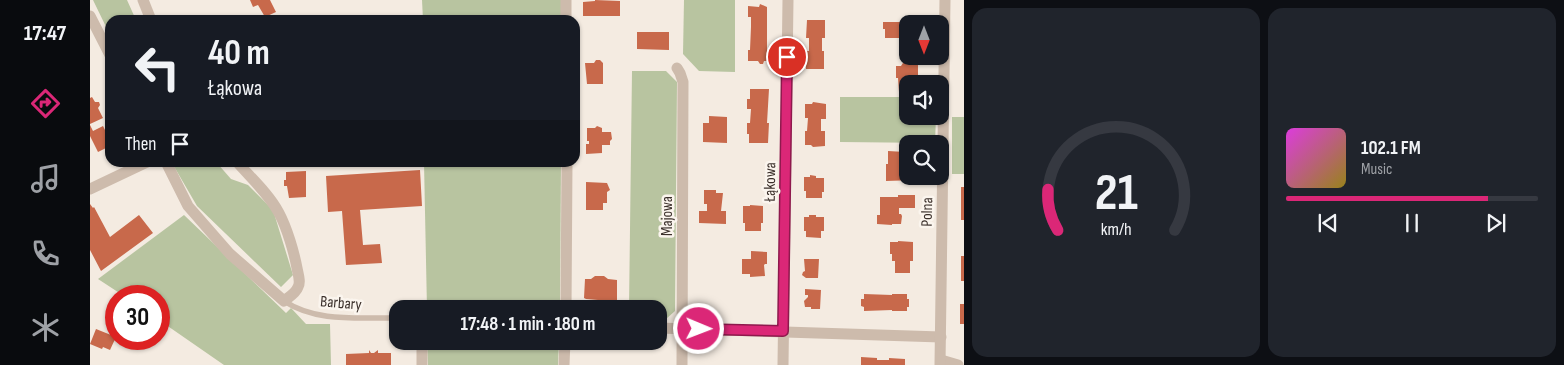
<!DOCTYPE html>
<meta charset="utf-8">
<style>
:root{--surface:#171b24;--page:#20242c;--text:#f1f3f6;--muted:#9ea1a6;--line:#363941;--accent:#db2777}
body{margin:0;font-family:"Sofia Sans Condensed",sans-serif;background:var(--page);color:var(--text);height:100vh;display:flex;flex-direction:column;font-size:19px;white-space:nowrap}
*{box-sizing:border-box;margin:0}
p{font-size:16px;color:var(--muted)}
.icon{flex:none;width:28px;height:28px;fill:none;stroke:currentColor;stroke-width:2;stroke-linecap:round;stroke-linejoin:round}
.map{position:relative;flex:1;overflow:hidden}
.panel{display:flex;flex-direction:column;gap:8px;padding:8px;background:#0d0f14;width:600px}
.panel>*{flex:none}
.hud{position:absolute;left:15px;top:15px;width:475px;height:152px;border-radius:15px;box-shadow:0 1px 4px #0004;background:#171b24;color:var(--text);overflow:hidden}
.needle{width:32px;rotate:180deg}
.controls{position:absolute;left:809px;top:15px;display:grid;gap:10px}
.controls a{display:grid;place-items:center;width:50px;height:50px;border-radius:10px;background:var(--surface);box-shadow:0 1px 4px #0004;font-size:25px}
.speed{position:absolute;left:15px;top:285px;display:flex;gap:10px;font-size:25px;font-weight:700;text-align:center}
.speed>*{display:grid;place-content:center;width:65px;height:65px;border-radius:50%;background:var(--surface);box-shadow:0 1px 4px #0004;line-height:1}
.speed .limit{border:8px solid #d22;background:#fff;color:#111}
.pin{position:absolute;display:grid;place-items:center;width:42px;height:42px;color:#fff;margin:-21px;border:2px solid #fff;border-radius:50%;box-shadow:0 1px 5px #0007}
.me{position:absolute;width:55px;margin:-28px;rotate:91deg;stroke-linejoin:round;filter:drop-shadow(0 0 4px #0008)}
.turn{display:flex;align-items:center;gap:18px;height:105px;padding:0 20px;font-size:22px}
.turn .icon{width:65px;height:65px;stroke-width:2.5}
.turn b{display:block;font-size:35px;line-height:42px}
.then{display:flex;align-items:center;height:48px;padding:0 20px;background:#0003;gap:10px;font-size:19px}
.panel .tile{flex:1;display:flex;flex-direction:column;justify-content:center;gap:8px;min-width:0;padding:0 18px;border-radius:15px;background:var(--page)}
.panel .dial{align-items:center;gap:0}
.dial svg{height:130px;overflow:visible;fill:none;stroke:var(--line);stroke-width:7;stroke-linecap:round;text-anchor:middle}
.dial text{fill:var(--text);stroke:none}
.song{display:flex;align-items:center;gap:15px}
.cover{width:60px;height:60px;border-radius:8px;background:linear-gradient(135deg,hsl(300 70% 55%),hsl(50 70% 35%))}
.played{height:5px;border-radius:2px;background:linear-gradient(90deg,var(--accent) 80%,var(--line) 80%)}
.keys{display:flex;justify-content:space-around;direction:ltr}
.panel .tiles{flex:1;display:grid;gap:8px;grid-template-columns:repeat(2,1fr)}
.trip{position:absolute;left:299px;top:300px;width:278px;height:50px;border-radius:15px;background:var(--surface);box-shadow:0 1px 4px #0004;font-weight:700;line-height:50px;text-align:center}
main{display:flex;flex:1;min-height:0}
.tab-bar{display:flex;flex-direction:column;width:90px;justify-content:space-around;align-items:center;background:#090b0e;color:var(--muted)}
.tab-bar .icon{width:35px;height:35px}
.tab-bar .active{color:var(--accent)}
.tab-bar b{font-size:22px;color:var(--text)}
.map>svg:first-child{display:block}
.green{fill:#b8c4a0}
.building{fill:#c8694b}
.lines{fill:none;stroke-linecap:round;stroke-linejoin:round}
.lane{stroke:#cdbbac;stroke-width:5.5}
.street{stroke:#cdbbac;stroke-width:11}
.route-casing{stroke:#8e194d;stroke-width:12}
.route{stroke:#db2777;stroke-width:9}
.labels{text-anchor:middle;stroke-width:5;stroke-linejoin:round;paint-order:stroke}
.street-label{font-size:16px;fill:#3b302b;stroke:#fbf5ee}
</style>
<main>
<nav class="tab-bar">
<b>17:47</b>
<svg class="icon active" aria-label="directions" viewBox="0 0 24 24"><path d="M12 3l9 9-9 9-9-9zM9 14v-3h6M13 9l2 2-2 2"/></svg>
<svg class="icon" aria-label="music" viewBox="0 0 24 24"><path d="M9 18V5l10-2v13"/><circle cx="6" cy="18" r="3"/><circle cx="16" cy="16" r="3"/></svg>
<svg class="icon" aria-label="phone" viewBox="0 0 24 24"><path d="M5 4h4l2 5-3 2q2 4 5 5l2-3 5 2v4C11 20 4 13 5 4z"/></svg>
<svg class="icon" aria-label="climate" viewBox="0 0 24 24"><path d="M12 3v18M4 7l16 10M4 17L20 7"/></svg>
</nav>
<div class="map">
<svg width="874" height="365" viewBox="0 0 874 365">
<rect width="100%" height="100%" fill="#f4ebe1"/>
<g class="green">
<polygon points="3,0 37,0 46,20 20,20 20,35"/>
<polygon points="332,0 471,0 471,20 333,20"/>
<polygon points="594,0 645,0 645,72 609,71 593,54"/>
<polygon points="542,71 576,71 587,82 585,311 576,319 568,319 568,309 539,309"/>
<polygon points="750,97 817,97 818,116 846,116 845,143 750,142"/>
<rect x="862" y="117" width="12" height="57"/>
<polygon points="82,163 127,163 141,179 158,185 183,210 203,275 191,287 107,206"/>
<polygon points="334,163 471,163 470,309 337,309"/>
<polygon points="94,215 196,313 201,308 216,324 240,324 241,365 134,365 69,320 69,296 34,296 8,279"/>
<polygon points="337,341 469,341 468,365 338,365"/>
</g>
<g class="building">
<polygon points="160,0 180,0 186,12 175,17 168,5 163,7"/>
<polygon points="505,0 530,1 530,16 493,16 493,2 505,1"/>
<polygon points="670,4 677,7 677,61 674,61 673,64 670,64 668,61 658,61 658,50 660,50 661,27 661,17 658,17 658,6 669,7"/>
<polygon points="811,19 832,19 832,24 818,24 818,38 795,38 795,29 793,29 793,22 811,22"/>
<polygon points="717,20 735,20 735,38 732,38 732,51 734,51 734,69 716,69 716,51 719,51 719,38 716,38"/>
<polygon points="547,32 579,32 579,50 547,49"/>
<polygon points="506,60 510,60 513,63 513,84 497,84 495,63 504,63"/>
<polygon points="813,60 828,60 828,84 818,84 818,92 809,92 808,78 806,78 806,66 811,66 813,63"/>
<polygon points="660,89 679,89 677,123 679,123 678,143 659,143 659,134 657,134 657,123 660,123 661,109 657,109 657,99 660,99"/>
<polygon points="2,97 5,102 9,102 10,105 8,108 13,118 0,124 0,98"/>
<polygon points="723,102 736,104 736,119 731,119 731,131 735,131 735,146 723,147 721,145 715,145 715,131 717,131 718,118 715,118 715,104 722,104"/>
<polygon points="619,116 637,117 637,143 613,142 613,123 619,123"/>
<polygon points="0,125 3,131 13,126 20,140 20,146 8,152 0,136"/>
<polygon points="507,126 512,128 512,132 521,132 522,139 520,141 520,145 512,145 512,153 496,154 496,144 499,144 499,141 497,141 497,128 505,128"/>
<polygon points="798,151 815,152 815,158 817,158 817,165 815,165 815,172 818,172 818,176 826,176 826,180 796,181 796,164 798,164"/>
<polygon points="330,170 332,206 270,210 273,245 290,244 292,263 256,265 252,211 238,212 236,176"/>
<polygon points="216,171 216,197 199,198 197,186 194,186 194,180 196,180 196,172"/>
<polygon points="720,175 726,176 726,178 734,178 734,192 732,192 732,198 716,198 716,191 714,191 714,177 720,177"/>
<polygon points="496,182 517,183 520,190 517,192 517,203 513,203 513,210 496,210"/>
<rect x="871" y="187" width="3" height="33"/>
<polygon points="614,190 626,190 626,193 633,193 631,211 636,211 636,224 609,223 609,211 617,211 617,204 614,204"/>
<polygon points="808,195 825,195 825,208 809,208 809,214 811,214 812,216 811,224 802,224 802,225 787,224 787,215 790,215 790,197 808,197"/>
<polygon points="0,204 3,208 4,207 20,237 49,215 63,233 11,271 0,250"/>
<polygon points="660,205 673,206 673,223 671,223 671,231 655,231 655,223 653,223 653,206 660,206"/>
<polygon points="719,215 726,215 726,217 734,217 734,231 731,231 731,238 716,237 716,231 714,231 714,217 719,217"/>
<polygon points="808,241 823,242 823,261 820,261 820,273 805,273 805,261 802,261 802,254 800,254 800,242 808,242"/>
<polygon points="661,251 677,252 677,264 675,264 674,265 675,276 660,277 660,274 652,274 652,259 661,259"/>
<rect x="871" y="256" width="3" height="25"/>
<polygon points="714,259 729,259 728,278 716,278 712,275 713,272 715,271"/>
<polygon points="505,276 514,276 518,279 527,280 527,300 526,302 508,302 508,300 496,299 494,298 495,279 501,279"/>
<polygon points="715,289 731,290 730,309 721,309 721,307 715,307 714,301 718,297 718,295 715,295"/>
<polygon points="774,294 802,295 802,294 817,294 817,299 819,299 819,307 817,307 817,311 802,311 802,310 774,311 774,307 771,306 771,299 774,299"/>
<rect x="870" y="304" width="4" height="20"/>
<polygon points="6,329 26,337 20,350 13,347 12,349 0,344"/>
<polygon points="279,350 281,353 284,353 288,350 288,353 301,353 301,365 256,365 256,354 279,353"/>
<polygon points="771,357 787,358 787,360 799,360 799,358 815,359 815,365 771,365"/>
</g>
<g class="lines">
<path class="lane" d="M194 301C227 323 269 317 308 318"/>
<g class="street">
<polyline points="53,0 61,20"/>
<polyline points="476,0 476,20"/>
<polyline points="0,16 20,55"/>
<polyline points="587,68 590,73 593,82 592,365"/>
<path d="M76 162 98 206 140 254 194 301C199 297 206 293 208 287 211 282 208 274 207 268 204 252 197 228 189 213 179 194 161 178 147 162"/>
<polyline points="0,189 57,162"/>
<polyline points="476,309 477,162"/>
<polyline points="568,328 851,337"/>
<polyline points="332,341 332,365"/>
<polyline points="851,360 868,365"/>
<polyline points="474,365 475,341"/>
<polyline points="693,365 698,0"/>
<polyline points="850,365 855,0"/>
</g>
</g>
<g class="lines">
<defs>
<polyline id="route" points="609,329 693,331 697,57"/>
</defs>
<use href="#route" class="route-casing"/>
<use href="#route" class="route"/>
</g>
<g class="labels">
<g class="street-label">
<text transform="translate(679 182) rotate(-89)" y="6">Łąkowa</text>
<text transform="translate(836 212) rotate(-89)" y="6">Polna</text>
<text transform="translate(576 216) rotate(-90)" y="6">Majowa</text>
<text transform="translate(251 302) rotate(5)" y="6">Barbary</text>
</g>
</g>
</svg>
<div class="controls">
<a><svg class="needle" viewBox="-14 -14 28 28"><path d="M0-13l5 13h-10z" fill="#e53935"/><path d="M0 13l5-13h-10z" fill="#9ea1a6"/></svg></a>
<a><svg class="icon" aria-label="sound" viewBox="0 0 24 24"><path d="M4 9h4l5-4v14l-5-4H4zM17 9q2 3 0 6"/></svg></a>
<a><svg class="icon" aria-label="search" viewBox="0 0 24 24"><circle cx="10" cy="10" r="6"/><path d="M15 15l6 6"/></svg></a>
</div>
<div class="speed"><div class="limit">30</div></div>
<div class="pin" style="left:697px;top:57px;background:#d93025"><svg class="icon" aria-label="arrive" viewBox="0 0 24 24"><path d="M6 21V4h12l-3 4 3 4H6"/></svg></div>
<svg class="me" style="left:609px;top:329px" viewBox="-20 -20 40 40"><circle r="17" fill="#db2777" stroke="#fff" stroke-width="3"/><path d="M0-11L8 9 0 5-8 9z" fill="#fff"/></svg>
<div class="trip">17:48 · 1 min · 180 m</div>
<div class="hud">
<div class="turn"><svg class="icon" aria-label="left" viewBox="0 0 24 24"><path d="M17 20v-9H6M10 6l-5 5 5 5"/></svg><div><b>40 m</b>Łąkowa</div></div>
<div class="then">Then<svg class="icon" aria-label="arrive" viewBox="0 0 24 24"><path d="M6 21V4h12l-3 4 3 4H6"/></svg></div>
</div>
</div>
<section class="panel">
<div class="tiles">
<div class="tile dial"><svg viewBox="0 0 100 80">
<path d="M14 69A42 42 0 1 1 86 69"/>
<path d="M14 69A42 42 0 0 1 8 44" stroke="#db2777"/>
<text x="50" y="56" font-size="32" font-weight="700">21</text>
<text x="50" y="72" font-size="11">km/h</text>
</svg></div>
<div class="tile">
<div class="song"><i class="cover"></i><div><b>102.1 FM</b><p>Music</p></div></div>
<div class="played"></div>
<div class="keys"><svg class="icon" aria-label="previous" viewBox="0 0 24 24"><path d="M18 5L8 12l10 7zM5 5v14"/></svg><svg class="icon" aria-label="pause" viewBox="0 0 24 24"><path d="M8 5v14M16 5v14"/></svg><svg class="icon" aria-label="next" viewBox="0 0 24 24"><path d="M6 5l10 7-10 7zM19 5v14"/></svg></div>
</div>
</div>
</section>
</main>
